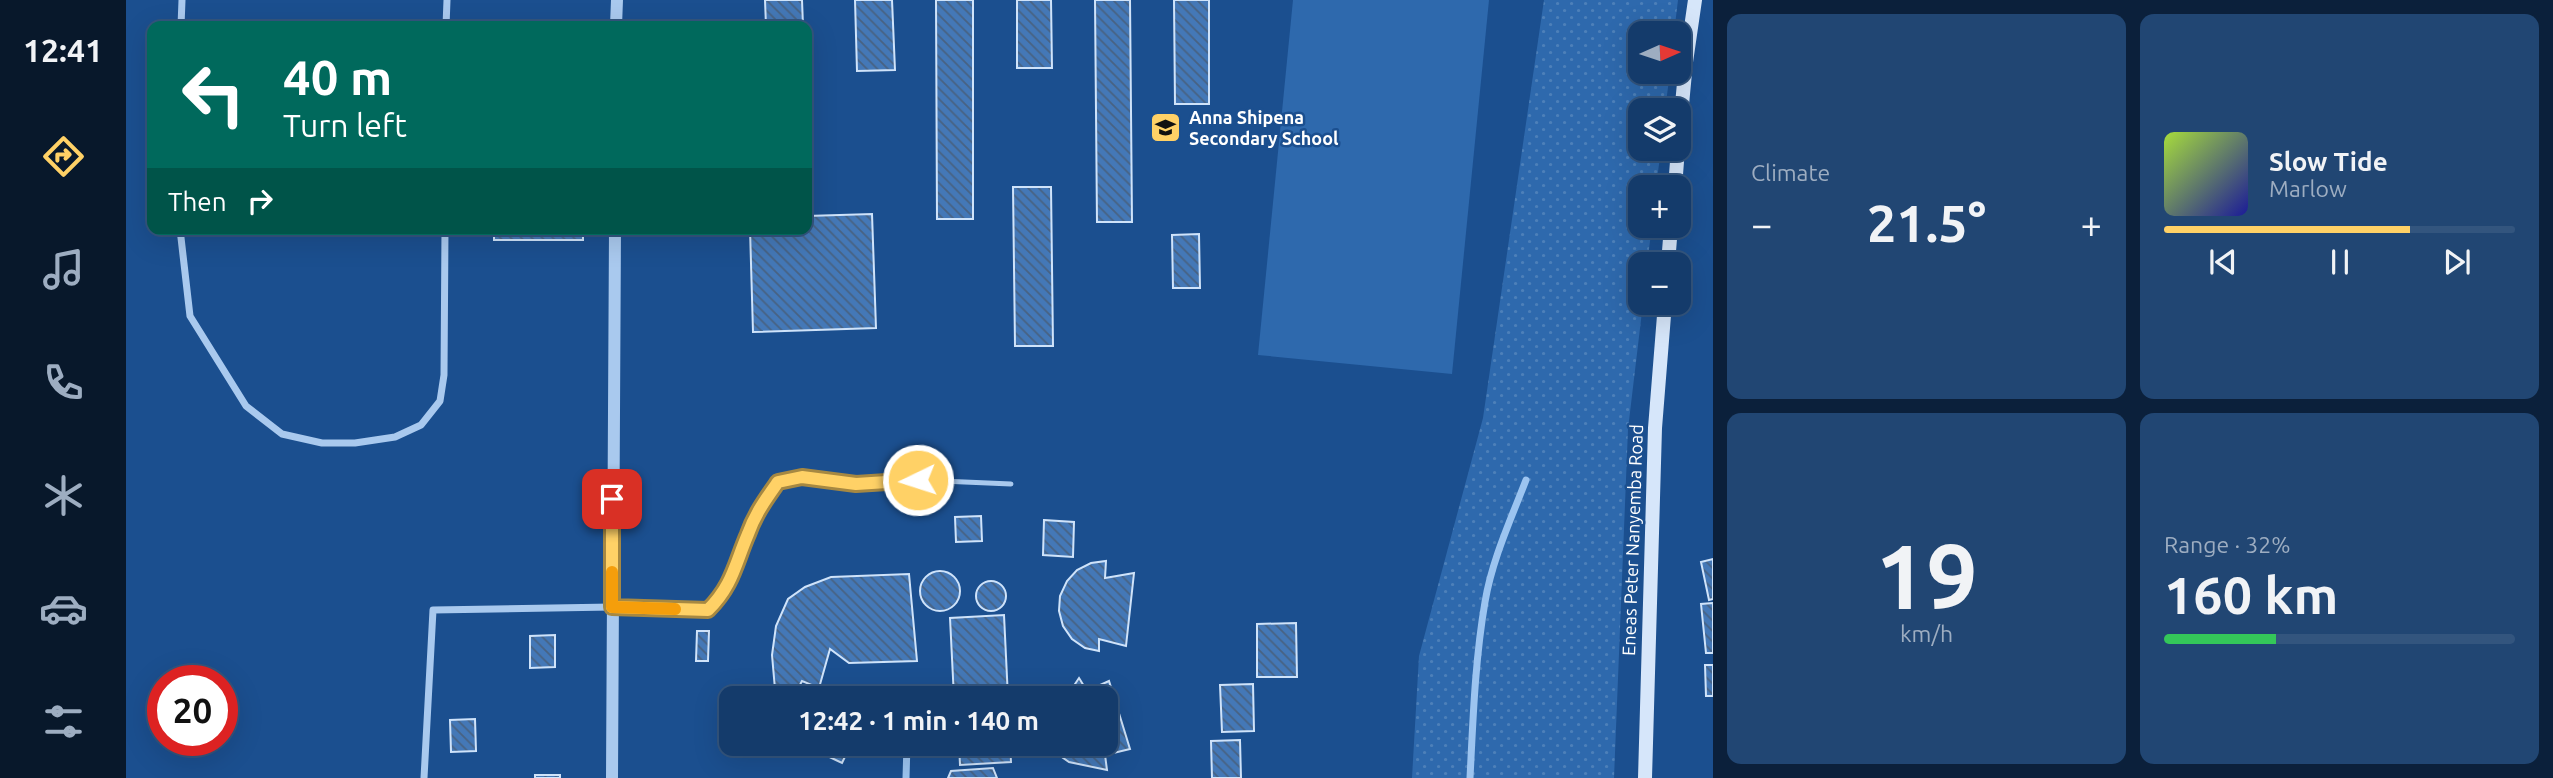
<!DOCTYPE html>
<meta charset="utf-8">
<style>
:root{--surface:#143b6b;--page:#214673;--text:#f1f3f6;--muted:#9dadc1;--line:#33557e;--accent:#ffd166}
body{margin:0;font-family:Ubuntu,sans-serif;background:var(--page);color:var(--text);height:100vh;display:flex;flex-direction:column;font-size:26px;white-space:nowrap}
*{box-sizing:border-box;margin:0}
p{font-size:23px;color:var(--muted)}
.icon{flex:none;width:38px;height:38px;fill:none;stroke:currentColor;stroke-width:2;stroke-linecap:round;stroke-linejoin:round}
.map{position:relative;flex:1;overflow:hidden}
.sheet{display:flex;flex-direction:column;gap:14px;padding:14px;background:#0b203b;width:840px}
.sheet>*{flex:none}
.banner{position:absolute;left:21px;top:21px;width:665px;height:214px;border-radius:14px;box-shadow:0 7px 28px #0002,0 0 0 2px var(--line);background:#00695c;color:#fff;overflow:hidden}
.needle{width:46px;rotate:87deg}
.controls{position:absolute;left:1502px;top:21px;display:grid;gap:14px}
.controls a{display:grid;place-items:center;width:63px;height:63px;border-radius:14px;background:var(--surface);box-shadow:0 7px 28px #0002,0 0 0 2px var(--line);font-size:35px}
.speed{position:absolute;left:21px;top:665px;display:flex;gap:14px;font-size:35px;font-weight:700;text-align:center}
.speed>*{display:grid;place-content:center;width:91px;height:91px;border-radius:50%;background:var(--surface);box-shadow:0 7px 28px #0002,0 0 0 2px var(--line);line-height:1}
.speed .limit{border:10px solid #d22;background:#fff;color:#111}
.pin{position:absolute;display:grid;place-items:center;width:60px;height:60px;color:#fff;margin:-30px;border-radius:14px;box-shadow:0 4px 10px #0006}
.me{position:absolute;width:77px;margin:-38px;rotate:266deg;stroke-linejoin:round;filter:drop-shadow(0 0 5px #0008)}
.turn{display:flex;align-items:center;gap:24px;height:147px;padding:0 21px;font-size:32px}
.turn .icon{width:91px;height:91px;stroke-width:2.5}
.turn b{display:block;font-size:49px;line-height:60px}
.then{display:flex;align-items:center;height:66px;padding:0 21px;background:#0003;gap:14px;font-size:26px}
.big{font-size:52px;font-weight:700;line-height:1.1}
.sheet .widget{flex:1;display:flex;flex-direction:column;justify-content:center;gap:10px;min-width:0;padding:0 24px;border-radius:14px;background:var(--page)}
.sheet .dial{align-items:center;gap:0}
.dial b{font-size:91px;line-height:1}
.song{display:flex;align-items:center;gap:21px}
.cover{width:84px;height:84px;border-radius:10px;background:linear-gradient(135deg,hsl(80 70% 55%),hsl(240 70% 35%))}
.played{height:7px;border-radius:4px;background:linear-gradient(90deg,var(--accent) 70%,var(--line) 70%)}
.keys{display:flex;justify-content:space-around;direction:ltr}
.heat{display:flex;justify-content:space-between;align-items:center;font-size:38px;direction:ltr}
.charge{height:10px;border-radius:5px;background:linear-gradient(90deg,#34c759 32%,var(--line) 0)}
.sheet .tiles{flex:1;display:grid;gap:14px;grid-template-columns:repeat(2,1fr)}
.trip{position:absolute;left:593px;top:686px;width:399px;height:70px;border-radius:14px;background:var(--surface);box-shadow:0 7px 28px #0002,0 0 0 2px var(--line);font-weight:700;line-height:70px;text-align:center}
main{display:flex;flex:1;min-height:0}
.dock{display:flex;flex-direction:column;width:126px;justify-content:space-around;align-items:center;background:#08182b;color:var(--muted)}
.dock .icon{width:49px;height:49px}
.dock .on{color:var(--accent)}
.dock b{font-size:32px;color:var(--text)}
.map>svg:first-child{display:block}
.grass{fill:url(#grass-dots)}
.green{fill:#2e69ad}
.lines{fill:none;stroke-linecap:round;stroke-linejoin:round}
.stream{stroke:#9cc4f0;stroke-width:7}
.building{fill:url(#building-back-hatch);stroke:#cfe3fa;stroke-width:2}
.service{stroke:#a9c9ee;stroke-width:5}
.minor{stroke:#a9c9ee;stroke-width:7}
.tertiary{stroke:#a9c9ee;stroke-width:12}
.secondary{stroke:#d6e6fa;stroke-width:14}
.route-casing{stroke:#a68842;stroke-width:18}
.route{stroke:#ffd166;stroke-width:12}
.slow{stroke:#f59e0b;stroke-width:12}
.labels{text-anchor:middle;stroke-width:5;stroke-linejoin:round;paint-order:stroke}
.poi-label{font-size:18px;font-weight:bold;fill:#fff;stroke:#1b4f8f;text-anchor:start}
.street-label{font-size:18px;fill:#fff;stroke:#1b4f8f}
</style>
<main>
<nav class="dock">
<b>12:41</b>
<svg class="icon on" aria-label="directions" viewBox="0 0 24 24"><path d="M12 3l9 9-9 9-9-9zM9 14v-3h6M13 9l2 2-2 2"/></svg>
<svg class="icon" aria-label="music" viewBox="0 0 24 24"><path d="M9 18V5l10-2v13"/><circle cx="6" cy="18" r="3"/><circle cx="16" cy="16" r="3"/></svg>
<svg class="icon" aria-label="phone" viewBox="0 0 24 24"><path d="M5 4h4l2 5-3 2q2 4 5 5l2-3 5 2v4C11 20 4 13 5 4z"/></svg>
<svg class="icon" aria-label="climate" viewBox="0 0 24 24"><path d="M12 3v18M4 7l16 10M4 17L20 7"/></svg>
<svg class="icon" aria-label="car" viewBox="0 0 24 24"><path d="M5 17H2v-5l4-1 3-4h7l3 4 3 1v5h-3M9 17h6M6 11h13"/><circle cx="7" cy="17" r="2"/><circle cx="17" cy="17" r="2"/></svg>
<svg class="icon" aria-label="filters" viewBox="0 0 24 24"><path d="M4 7h16M4 17h16"/><circle cx="9" cy="7" r="2"/><circle cx="15" cy="17" r="2"/></svg>
</nav>
<div class="map">
<svg width="1587" height="778" viewBox="0 0 1587 778">
<defs>
<pattern id="grass-dots" width="8" height="8" patternUnits="userSpaceOnUse" patternTransform="scale(1.75)"><rect width="8" height="8" fill="#2e69ad"/><path d="M2 2h.1M6 6h.1" fill="none" stroke="#4d80b9" stroke-width="1.8" stroke-linecap="round"/></pattern>
<pattern id="building-back-hatch" width="6" height="6" patternUnits="userSpaceOnUse" patternTransform="scale(1.75)"><rect width="6" height="6" fill="#4478b7"/><path d="M-1 5l2 2M0 0l6 6M5-1l2 2" fill="none" stroke="#486282"/></pattern>
</defs>
<rect width="100%" height="100%" fill="#1b4f8f"/>
<polygon class="grass" points="1418,0 1552,0 1548,33 1514,33 1514,72 1544,72 1539,110 1514,110 1514,149 1535,149 1530,187 1514,187 1514,226 1526,226 1521,264 1514,264 1514,303 1517,303 1502,429 1488,778 1286,778 1293,656 1357,418"/>
<polygon class="green" points="1167,0 1363,0 1326,374 1132,355"/>
<g class="lines">
<g class="stream">
<polyline points="780,778 781,744"/>
<path d="M1344 778C1347 719 1349 660 1359 602 1366 560 1385 519 1400 480"/>
</g>
</g>
<g class="building">
<polygon points="639,0 676,0 677,26 640,26"/>
<polygon points="729,0 766,0 769,70 731,71"/>
<polygon points="810,0 847,0 847,219 811,219"/>
<polygon points="891,0 925,0 926,68 891,68"/>
<polygon points="969,0 1004,0 1006,222 971,222"/>
<polygon points="1048,0 1083,0 1083,104 1049,104"/>
<polygon points="887,187 925,187 927,346 889,346"/>
<polygon points="746,214 750,328 627,332 624,229 681,229 681,216"/>
<rect x="368" y="229" width="89" height="11"/>
<polygon points="1073,234 1074,288 1047,288 1046,235"/>
<polygon points="855,516 856,541 830,542 829,517"/>
<polygon points="918,520 948,522 947,557 917,555"/>
<polygon points="1587,559 1587,599 1583,600 1575,562"/>
<polygon points="980,561 979,578 1008,573 1000,646 973,639 973,651 959,648 946,639 937,626 933,611 934,596 941,581 951,570 965,563"/>
<circle cx="814" cy="591" r="20"/>
<polygon points="783,574 791,661 723,663 704,649 693,688 676,681 667,698 658,698 649,689 646,655 650,626 662,599 679,587 705,577"/>
<circle cx="865" cy="596" r="15"/>
<polygon points="1587,603 1587,653 1580,653 1575,604"/>
<polygon points="878,615 882,698 828,698 824,618"/>
<polygon points="1170,623 1171,677 1131,677 1131,624"/>
<polygon points="571,631 583,631 582,661 570,661"/>
<polygon points="429,635 429,667 404,668 404,636"/>
<polygon points="1579,665 1587,665 1587,696 1580,696"/>
<polygon points="953,678 961,691 983,681 1004,749 979,755 981,770 943,762 933,755 925,744 980,744 980,698 935,698 943,693"/>
<polygon points="1127,684 1128,731 1096,732 1094,685"/>
<polygon points="349,719 350,751 325,752 324,720"/>
<polygon points="1114,740 1115,778 1086,778 1085,741"/>
<polygon points="676,744 725,744 716,763"/>
<polygon points="833,744 884,744 885,762 834,765"/>
<polygon points="867,768 871,778 822,778 825,771"/>
<rect x="409" y="775" width="25" height="3"/>
</g>
<g class="lines">
<path class="service" d="M489 607 582 610C607 585 609 564 622 534 629 514 640 499 652 482L676 477 730 484 792 480 885 484"/>
<g class="minor">
<polyline points="55,26 56,0"/>
<polyline points="320,26 321,0"/>
<polyline points="54,229 64,316 120,406 156,434 196,443 229,443 269,437 295,425 314,401 318,375 319,229"/>
<polyline points="298,778 307,610 486,607"/>
</g>
<g class="tertiary">
<polyline points="490,26 491,0"/>
<polyline points="486,778 489,229"/>
</g>
<g class="secondary">
<polyline points="1552,147 1560,62 1569,0"/>
<polyline points="1549,187 1552,149"/>
<polyline points="1542,264 1545,226"/>
<polyline points="1519,778 1529,428 1539,303"/>
</g>
</g>
<g class="lines">
<defs>
<path id="route" d="M486 499V607L582 610C607 585 609 564 622 534 629 514 640 499 652 482L676 477 730 484 792 480"/>
</defs>
<use href="#route" class="route-casing"/>
<use href="#route" class="route"/>
<polyline class="slow" points="486,572 486,607 549,609"/>
</g>
<defs>
<symbol id="school-square" viewBox="-11 -11 22 22"><rect x="-9" y="-9" width="18" height="18" rx="4" fill="#ffd166" stroke="#1b4f8f"/><path d="M0-5L7-2L0 1L-7-2ZM-4 1L0 2.5L4 1V4Q0 6-4 4Z" fill="#111"/></symbol>
</defs>
<g fill-rule="evenodd">
<use href="#school-square" x="1022" y="110" width="35" height="35"/>
</g>
<g class="labels">
<g class="poi-label">
<text x="1063" y="124">Anna Shipena<tspan x="1063" dy="21">Secondary School</tspan></text>
</g>
<g class="street-label">
<text transform="translate(1507 540) rotate(-88)" y="6">Eneas Peter Nanyemba Road</text>
</g>
</g>
</svg>
<div class="controls">
<a><svg class="needle" viewBox="-14 -14 28 28"><path d="M0-13l5 13h-10z" fill="#e53935"/><path d="M0 13l5-13h-10z" fill="#9dadc1"/></svg></a>
<a><svg class="icon" aria-label="layers" viewBox="0 0 24 24"><path d="M12 4l9 5-9 5-9-5zM3 14l9 5 9-5"/></svg></a>
<a>+</a>
<a>−</a>
</div>
<div class="speed"><div class="limit">20</div></div>
<div class="pin" style="left:486px;top:499px;background:#d93025"><svg class="icon" aria-label="arrive" viewBox="0 0 24 24"><path d="M6 21V4h12l-3 4 3 4H6"/></svg></div>
<svg class="me" style="left:792px;top:480px" viewBox="-20 -20 40 40"><circle r="17" fill="#ffd166" stroke="#fff" stroke-width="3"/><path d="M0-11L8 9 0 5-8 9z" fill="#fff"/></svg>
<div class="trip">12:42 · 1 min · 140 m</div>
<div class="banner">
<div class="turn"><svg class="icon" aria-label="left" viewBox="0 0 24 24"><path d="M17 20v-9H6M10 6l-5 5 5 5"/></svg><div><b>40 m</b>Turn left</div></div>
<div class="then">Then<svg class="icon" aria-label="right" viewBox="0 0 24 24"><path d="M7 20v-9h11M14 6l5 5-5 5"/></svg></div>
</div>
</div>
<section class="sheet">
<div class="tiles">
<div class="widget"><p>Climate</p>
<div class="heat"><a>−</a><b class="big">21.5°</b><a>+</a></div>
</div>
<div class="widget">
<div class="song"><i class="cover"></i><div><b>Slow Tide</b><p>Marlow</p></div></div>
<div class="played"></div>
<div class="keys"><svg class="icon" aria-label="previous" viewBox="0 0 24 24"><path d="M18 5L8 12l10 7zM5 5v14"/></svg><svg class="icon" aria-label="pause" viewBox="0 0 24 24"><path d="M8 5v14M16 5v14"/></svg><svg class="icon" aria-label="next" viewBox="0 0 24 24"><path d="M6 5l10 7-10 7zM19 5v14"/></svg></div>
</div>
<div class="widget dial"><b>19</b><p>km/h</p></div>
<div class="widget"><p>Range · 32%</p><b class="big">160 km</b><div class="charge"></div></div>
</div>
</section>
</main>
